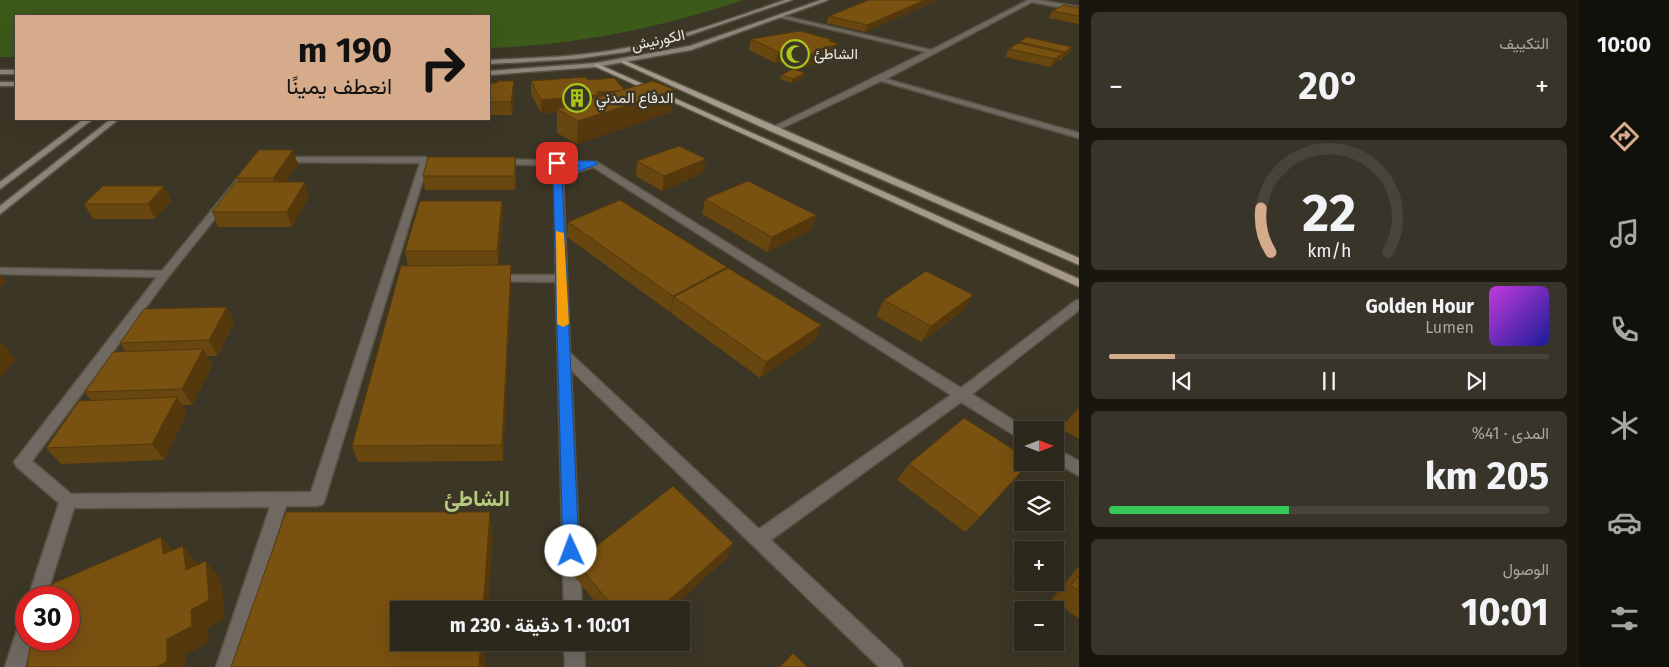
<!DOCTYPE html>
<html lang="ar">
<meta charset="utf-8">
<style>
:root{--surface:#2d281c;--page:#393429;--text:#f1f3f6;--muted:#a7a6a3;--line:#48443b;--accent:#d6ab8b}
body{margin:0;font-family:"Fira Sans",Vazirmatn,sans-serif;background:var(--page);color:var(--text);direction:rtl;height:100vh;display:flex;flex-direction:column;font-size:19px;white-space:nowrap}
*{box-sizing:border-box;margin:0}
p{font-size:16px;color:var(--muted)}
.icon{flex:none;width:28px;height:28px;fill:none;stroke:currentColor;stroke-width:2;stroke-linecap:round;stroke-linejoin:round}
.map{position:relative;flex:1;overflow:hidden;direction:ltr}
.panel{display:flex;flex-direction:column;gap:12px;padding:12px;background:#19160f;width:500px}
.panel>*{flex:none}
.hud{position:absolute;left:15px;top:15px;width:475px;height:105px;border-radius:0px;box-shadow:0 5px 20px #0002,0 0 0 1px var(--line);direction:rtl;background:#d6ab8b;color:#111;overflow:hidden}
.needle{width:32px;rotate:90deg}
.fabs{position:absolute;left:1014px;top:421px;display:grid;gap:10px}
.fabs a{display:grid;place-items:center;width:50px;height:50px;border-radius:0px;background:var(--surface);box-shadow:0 5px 20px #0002,0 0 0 1px var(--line);font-size:25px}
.speed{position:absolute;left:15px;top:586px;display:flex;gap:10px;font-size:25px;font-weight:700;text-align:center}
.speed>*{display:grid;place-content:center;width:65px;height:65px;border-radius:50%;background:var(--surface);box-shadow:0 5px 20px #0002,0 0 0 1px var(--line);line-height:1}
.speed .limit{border:8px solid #d22;background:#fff;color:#111}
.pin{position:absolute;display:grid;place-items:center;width:42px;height:42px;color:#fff;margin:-21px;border-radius:10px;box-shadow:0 2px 8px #0006}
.me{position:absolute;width:55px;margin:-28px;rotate:358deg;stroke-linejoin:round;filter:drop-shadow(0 0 4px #0008)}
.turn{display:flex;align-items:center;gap:18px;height:105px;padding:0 15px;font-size:22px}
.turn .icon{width:65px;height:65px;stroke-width:2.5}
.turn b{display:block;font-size:35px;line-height:42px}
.big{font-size:38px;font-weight:700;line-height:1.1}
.panel .tile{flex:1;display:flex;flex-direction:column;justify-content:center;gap:8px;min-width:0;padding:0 18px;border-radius:8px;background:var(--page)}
.panel .dial{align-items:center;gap:0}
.dial svg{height:130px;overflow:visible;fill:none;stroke:var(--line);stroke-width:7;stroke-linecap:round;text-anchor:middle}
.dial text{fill:var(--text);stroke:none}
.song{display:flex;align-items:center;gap:15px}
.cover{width:60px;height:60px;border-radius:8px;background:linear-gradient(135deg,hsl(290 70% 55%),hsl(240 70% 35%))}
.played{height:5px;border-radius:2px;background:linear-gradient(90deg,var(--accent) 15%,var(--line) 15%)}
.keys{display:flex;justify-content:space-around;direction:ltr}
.heat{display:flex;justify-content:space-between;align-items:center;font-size:28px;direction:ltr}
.charge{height:8px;border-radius:4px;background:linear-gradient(90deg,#34c759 41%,var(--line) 0)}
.trip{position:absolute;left:390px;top:601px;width:300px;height:50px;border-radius:0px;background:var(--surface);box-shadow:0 5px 20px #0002,0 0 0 1px var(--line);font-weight:700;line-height:50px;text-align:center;direction:rtl}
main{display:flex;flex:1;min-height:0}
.menu{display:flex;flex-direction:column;width:90px;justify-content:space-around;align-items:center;background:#12100b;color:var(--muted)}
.menu .icon{width:35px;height:35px}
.menu .on{color:var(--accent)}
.menu b{font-size:22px;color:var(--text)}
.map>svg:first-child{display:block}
.green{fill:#3c5a1a}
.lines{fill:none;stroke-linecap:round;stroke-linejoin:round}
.minor-casing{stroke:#585344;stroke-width:3}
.secondary-casing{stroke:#585344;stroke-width:3}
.primary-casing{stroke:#585344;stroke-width:3}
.minor{fill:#6f6962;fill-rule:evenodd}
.secondary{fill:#8e847a;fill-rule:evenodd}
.primary{fill:#a5998c;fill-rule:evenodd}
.wall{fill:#68460f}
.shaded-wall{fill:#55390c}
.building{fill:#795111;stroke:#55390c}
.route{fill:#1a73e8;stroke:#114b97}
.slow{fill:#f59e0b}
.labels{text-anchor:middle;stroke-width:5;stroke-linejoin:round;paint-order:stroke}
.far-street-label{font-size:15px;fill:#eeeae1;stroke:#3c3626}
.far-poi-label{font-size:15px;fill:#eeeae1;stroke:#3c3626;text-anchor:start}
.near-neighbourhood-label{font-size:22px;font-weight:bold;fill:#b7cb80;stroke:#3c3626}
</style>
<main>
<nav class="menu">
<b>10:00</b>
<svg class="icon on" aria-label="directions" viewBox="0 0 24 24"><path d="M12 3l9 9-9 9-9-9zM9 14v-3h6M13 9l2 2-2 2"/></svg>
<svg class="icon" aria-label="music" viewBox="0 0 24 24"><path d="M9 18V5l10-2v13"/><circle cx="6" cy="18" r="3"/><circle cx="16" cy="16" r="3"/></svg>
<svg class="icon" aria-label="phone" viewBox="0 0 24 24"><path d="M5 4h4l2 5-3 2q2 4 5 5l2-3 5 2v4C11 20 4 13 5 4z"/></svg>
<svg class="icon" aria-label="climate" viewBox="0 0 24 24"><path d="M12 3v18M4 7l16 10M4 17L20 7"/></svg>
<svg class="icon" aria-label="car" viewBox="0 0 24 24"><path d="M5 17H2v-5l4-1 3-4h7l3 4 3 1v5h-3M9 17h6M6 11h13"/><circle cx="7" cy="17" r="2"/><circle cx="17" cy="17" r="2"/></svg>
<svg class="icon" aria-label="filters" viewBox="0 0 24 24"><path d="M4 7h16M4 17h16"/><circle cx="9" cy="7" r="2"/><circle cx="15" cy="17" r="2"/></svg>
</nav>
<section class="panel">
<div class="tile"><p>التكييف</p>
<div class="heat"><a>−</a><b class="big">20°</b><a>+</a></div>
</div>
<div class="tile dial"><svg viewBox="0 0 100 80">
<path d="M14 69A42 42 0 1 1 86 69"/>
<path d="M14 69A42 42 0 0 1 8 42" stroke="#d6ab8b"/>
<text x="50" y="56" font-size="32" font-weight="700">22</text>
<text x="50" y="72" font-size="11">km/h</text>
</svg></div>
<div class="tile">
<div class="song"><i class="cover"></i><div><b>Golden Hour</b><p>Lumen</p></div></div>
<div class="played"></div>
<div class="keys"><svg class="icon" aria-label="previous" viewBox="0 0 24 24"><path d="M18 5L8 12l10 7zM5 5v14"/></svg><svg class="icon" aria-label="pause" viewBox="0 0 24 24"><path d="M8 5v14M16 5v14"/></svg><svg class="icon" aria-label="next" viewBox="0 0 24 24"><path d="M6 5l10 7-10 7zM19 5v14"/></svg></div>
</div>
<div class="tile"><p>المدى · 41%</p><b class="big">205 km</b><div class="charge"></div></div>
<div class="tile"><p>الوصول</p><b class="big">10:01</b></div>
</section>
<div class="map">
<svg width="1079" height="667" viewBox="0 0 1079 667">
<rect width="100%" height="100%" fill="#3c3626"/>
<path class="green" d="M0 0H743C660 28 577 45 489 48V16H16V57H0Z"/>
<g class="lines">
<defs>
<g id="minor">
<polygon points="1028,0 1038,0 1079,7 1079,11 1032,2 886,79 1079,133 1079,138 881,81 776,131 769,129 926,52 779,17 779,15 931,50"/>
<path d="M255 157H425L429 160 325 499 323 504 317 506H286L236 667H216L270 507 74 508 46 598H28L59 503 17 467 14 462 157 277 0 274V268L162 271ZM260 162 420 163 311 492 71 494 32 461 169 276Z"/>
<path d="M500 159 597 162 961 388 1075 301 1079 300V310L972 394 1027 429 1022 430V439L1017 437 961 402 771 540 900 660 903 667H879L571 370 582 610H564L556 282 494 281 488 278 494 275H556L554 176 581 166 497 164V160ZM593 167 951 395 759 529 570 353 563 177Z"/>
<polygon points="1055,448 1079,461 1079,476 1055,462"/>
<polygon points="26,621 26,640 33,640 25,667 5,667 19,624"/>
<polygon points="564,642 584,642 585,667 565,667"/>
</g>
<g id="secondary">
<path d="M785 0H792L690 35 626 52 575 59 489 64V60C534 58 580 57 625 48 680 38 732 18 785 0Z"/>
<polygon points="821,0 828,0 691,50 596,67 489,75 489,71 596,63 690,46"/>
<rect x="0" y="70" width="16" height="4"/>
<rect x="0" y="82" width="16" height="4"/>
<polygon points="84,119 93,119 0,189 0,182"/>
<polygon points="111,119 119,119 0,214 0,206"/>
</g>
<g id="primary">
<polygon points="622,61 626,61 1079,258 1079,265 770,131 622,63"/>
<polygon points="596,63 1079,279 1079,287 594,66"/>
</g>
</defs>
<use href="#minor" class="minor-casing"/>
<use href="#secondary" class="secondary-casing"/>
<use href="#primary" class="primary-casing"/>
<use href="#minor" class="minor"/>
<use href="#secondary" class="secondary"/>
<use href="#primary" class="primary"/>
</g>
<g class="wall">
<polygon points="937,0 865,32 826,23 829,16"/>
<polygon points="1079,8 1079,24 1078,24 1049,18 1052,11"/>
<polygon points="751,39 833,40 833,42 836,56 818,60 817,63 797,69 780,62 775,63 749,50"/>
<polygon points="1020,42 1072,47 1068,54 1060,60 1059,60 1050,67 1005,57 1009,49 1019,44"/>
<polygon points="805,73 804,77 791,83 780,79 781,75"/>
<polygon points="588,80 624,89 671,112 577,144 557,133 557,112 541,113 531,94 531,81"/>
<polygon points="514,81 514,93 512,115 490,115 489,107 489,83 497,83"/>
<polygon points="120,119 178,119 176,120 120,120"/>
<polygon points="515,157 516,171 515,190 425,190 423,176"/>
<polygon points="637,161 703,173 662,191 636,176"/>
<polygon points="298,164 285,182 309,196 292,227 218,227 212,212 238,182 236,178"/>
<polygon points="164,186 171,201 155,219 93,219 84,204"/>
<polygon points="705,199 816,215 811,230 767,252 702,214"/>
<polygon points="502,201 503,216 498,265 511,281 503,461 358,462 352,446 408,266 405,251"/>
<polygon points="568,222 727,267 727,268 821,325 814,341 760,378 671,313 671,311 670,312 567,237"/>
<polygon points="973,295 963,311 921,342 876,316 884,300"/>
<polygon points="227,307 234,322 217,356 207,356 212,366 192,405 182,405 187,413 164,460 61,464 46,448 91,400 85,392 126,352 120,343"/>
<polygon points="1079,408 1079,439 1060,428"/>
<polygon points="909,464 980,517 965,532 897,480"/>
<polygon points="727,558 669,610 602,610 574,576 576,562"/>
<polygon points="1079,566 1079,619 1052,599"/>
</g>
<g class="shaded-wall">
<polygon points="925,0 937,0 865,32 867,25"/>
<polygon points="833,40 831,46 839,44 836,56 818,60 817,63 797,69 800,57 816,50 829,41"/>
<polygon points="1072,47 1068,54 1060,60 1065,52"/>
<polygon points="783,51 780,62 775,63 778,52"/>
<polygon points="1063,53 1058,61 1050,67 1055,59"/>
<polygon points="805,73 804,77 791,83 792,79"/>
<polygon points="514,81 514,93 512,115 511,102"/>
<polygon points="624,90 557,109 557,112 541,113 541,100 597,92"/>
<polygon points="675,90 671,112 577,144 578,121"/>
<polygon points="293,150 298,164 278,193 273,178"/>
<polygon points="515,157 516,171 515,190"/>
<polygon points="706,159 703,173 662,191 664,176"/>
<polygon points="305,182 309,196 292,227 287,212"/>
<polygon points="164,186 171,201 155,219 148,204"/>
<polygon points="502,201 503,216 498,266 497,251"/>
<polygon points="816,215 811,230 767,252 772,237"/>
<polygon points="511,265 511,281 503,461 502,445"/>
<polygon points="727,267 723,283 674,297 671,311 670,312 673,296"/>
<polygon points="0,274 6,282 0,288"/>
<polygon points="973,295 963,311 921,342 931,326"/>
<polygon points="227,307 234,322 217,356 209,340"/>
<polygon points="821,325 814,341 760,378 766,362"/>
<polygon points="0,341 16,360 0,378"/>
<polygon points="203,349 212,366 192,405 182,389"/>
<polygon points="177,397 187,413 164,460 152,444"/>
<polygon points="490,512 493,539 488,610 483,610"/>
<polygon points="161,537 178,556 163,554"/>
<polygon points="733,543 727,558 669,610 658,610"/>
<polygon points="183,546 199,565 186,570"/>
<polygon points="206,561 221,580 225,618 208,628 209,642 185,655 185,667 156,667 167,639 191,610"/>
<polygon points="481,642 486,642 485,667 479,667"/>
</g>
<g class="building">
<polygon points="869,0 925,0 867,25 829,16"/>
<polygon points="1064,5 1079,8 1079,16 1052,11"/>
<polygon points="800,31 833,40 829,41 839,44 816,50 820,52 800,57 783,51 778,52 751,39"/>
<polygon points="1027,37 1072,47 1065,52 1020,42"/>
<polygon points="1018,43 1063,53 1055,59 1009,49"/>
<polygon points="793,69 805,73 792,79 781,75"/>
<polygon points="586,77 588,80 614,78 624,89 620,91 597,92 599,95 541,100 531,81"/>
<polygon points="497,81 514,81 511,102 489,102 490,95 489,95 489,83 497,83"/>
<polygon points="653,81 675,90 578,121 557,109"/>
<polygon points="679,146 706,159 664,176 637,161"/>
<polygon points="259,150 293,150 273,178 236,178"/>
<polygon points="428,157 515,157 515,176 423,176"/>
<polygon points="748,181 816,215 772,237 705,199"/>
<polygon points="235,182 305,182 287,212 212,212"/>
<polygon points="103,186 164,186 148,204 84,204"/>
<polygon points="620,200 727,267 673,296 568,222"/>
<polygon points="420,201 502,201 497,251 405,251"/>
<polygon points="511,265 502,445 352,446 401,266"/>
<polygon points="728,268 821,325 766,362 674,297"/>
<polygon points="926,271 973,295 931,326 884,300"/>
<polygon points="227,307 209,340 120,343 144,309"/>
<polygon points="203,349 182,389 85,392 113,352"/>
<polygon points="177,397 152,444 46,448 79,401"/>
<polygon points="1079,408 1079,413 1076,412"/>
<polygon points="964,418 1022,455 1022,462 1030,462 980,517 909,464"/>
<polygon points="673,486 733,543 658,610 616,610 576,562"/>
<polygon points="286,512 490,512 483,610 399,610 399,642 481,642 479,667 231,667"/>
<polygon points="161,537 163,554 183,546 186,570 206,561 209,600 191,610 192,626 167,639 167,662 156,667 27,667 31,640 69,640 69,598 37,598 38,590"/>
<polygon points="1079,576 1079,591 1071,585"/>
<polygon points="793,653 807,667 780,667"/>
</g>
<polygon class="route" points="554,161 594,161 598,164 562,177 579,551 576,556 571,559 565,556 563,551 553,176 580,166 557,165 554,165"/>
<polygon class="slow" points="556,231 564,233 569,324 563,327 557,324"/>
<defs>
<symbol id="mosque-ring" viewBox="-11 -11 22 22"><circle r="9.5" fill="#3c3626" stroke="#a9c71b" stroke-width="1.5"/><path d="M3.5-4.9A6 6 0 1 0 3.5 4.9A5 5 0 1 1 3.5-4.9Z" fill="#a9c71b"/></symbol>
<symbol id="building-ring" viewBox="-11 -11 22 22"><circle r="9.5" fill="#3c3626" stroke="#a9c71b" stroke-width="1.5"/><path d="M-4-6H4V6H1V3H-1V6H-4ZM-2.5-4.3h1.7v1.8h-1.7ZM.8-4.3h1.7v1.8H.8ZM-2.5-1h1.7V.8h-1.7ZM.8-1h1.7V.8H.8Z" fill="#a9c71b"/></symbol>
</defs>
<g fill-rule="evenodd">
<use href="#mosque-ring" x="779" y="38" width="32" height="32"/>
<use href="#building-ring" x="561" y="82" width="32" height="32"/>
</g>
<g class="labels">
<g class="far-street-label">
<text transform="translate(658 40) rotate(-12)" y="5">الكورنيش</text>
</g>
<g class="far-poi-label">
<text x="814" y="59">الشاطئ</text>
<text x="596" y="103">الدفاع المدني</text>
</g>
<g class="near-neighbourhood-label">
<text x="477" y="506">الشاطئ</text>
</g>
</g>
</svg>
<div class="fabs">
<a><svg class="needle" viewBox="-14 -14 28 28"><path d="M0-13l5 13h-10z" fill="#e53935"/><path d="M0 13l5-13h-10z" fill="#a7a6a3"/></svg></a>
<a><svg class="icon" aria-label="layers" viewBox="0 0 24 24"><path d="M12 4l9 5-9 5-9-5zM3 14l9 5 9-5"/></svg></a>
<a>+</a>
<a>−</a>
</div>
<div class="speed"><div class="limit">30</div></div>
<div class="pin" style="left:557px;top:163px;background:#d93025"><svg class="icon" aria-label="arrive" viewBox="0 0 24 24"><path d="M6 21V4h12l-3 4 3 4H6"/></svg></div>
<svg class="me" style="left:571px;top:551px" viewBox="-20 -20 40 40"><circle r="19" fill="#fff"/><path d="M0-13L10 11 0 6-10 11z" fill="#1a73e8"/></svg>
<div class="trip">10:01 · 1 دقيقة · 230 m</div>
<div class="hud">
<div class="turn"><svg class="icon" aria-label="right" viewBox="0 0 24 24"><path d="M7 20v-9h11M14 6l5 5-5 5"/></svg><div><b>190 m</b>انعطف يمينًا</div></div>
</div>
</div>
</main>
